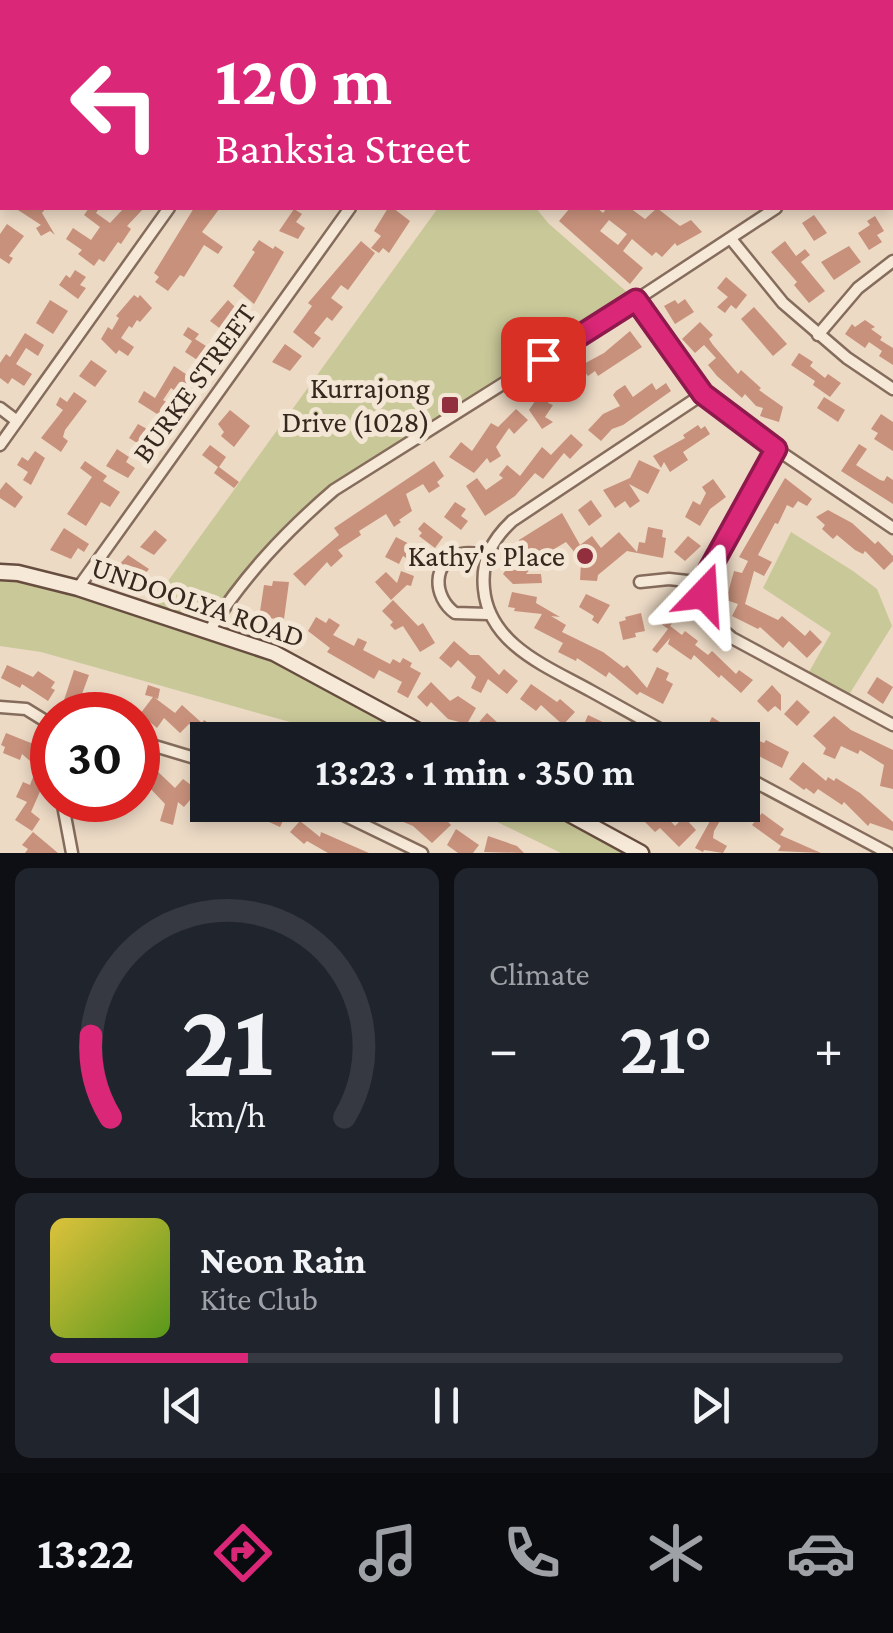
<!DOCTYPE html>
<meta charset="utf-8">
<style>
:root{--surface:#171b24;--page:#20242c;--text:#f1f3f6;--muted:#9ea1a6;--line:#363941;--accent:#db2777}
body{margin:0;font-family:"Crimson Pro",serif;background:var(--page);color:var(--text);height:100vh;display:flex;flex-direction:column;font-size:38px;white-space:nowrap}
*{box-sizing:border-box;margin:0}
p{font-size:32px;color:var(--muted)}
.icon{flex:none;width:55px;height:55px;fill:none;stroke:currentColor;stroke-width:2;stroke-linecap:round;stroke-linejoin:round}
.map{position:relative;height:853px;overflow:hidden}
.details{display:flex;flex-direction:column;gap:15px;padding:15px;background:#0d0f14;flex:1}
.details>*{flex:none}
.hud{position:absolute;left:0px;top:0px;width:895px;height:210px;box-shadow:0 5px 15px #0003;background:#db2777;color:#fff;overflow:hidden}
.speed{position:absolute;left:30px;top:692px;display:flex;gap:20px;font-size:50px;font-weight:700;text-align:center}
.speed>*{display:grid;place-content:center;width:130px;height:130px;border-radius:50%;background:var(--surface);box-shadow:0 5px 15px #0003;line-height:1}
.speed .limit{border:15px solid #d22;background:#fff;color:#111}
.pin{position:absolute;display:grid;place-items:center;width:85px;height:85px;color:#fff;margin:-42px;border-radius:20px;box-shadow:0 5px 15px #0006}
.me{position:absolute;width:110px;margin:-55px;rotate:20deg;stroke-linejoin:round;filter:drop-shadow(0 0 8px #0008)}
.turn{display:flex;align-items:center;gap:35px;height:210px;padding:0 50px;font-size:45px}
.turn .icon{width:130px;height:130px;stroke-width:2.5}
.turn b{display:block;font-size:70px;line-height:85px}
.big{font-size:75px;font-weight:700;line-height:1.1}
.details .widget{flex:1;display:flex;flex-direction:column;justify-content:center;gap:15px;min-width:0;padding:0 35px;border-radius:15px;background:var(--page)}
.details .dial{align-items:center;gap:0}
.dial svg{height:260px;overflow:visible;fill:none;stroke:var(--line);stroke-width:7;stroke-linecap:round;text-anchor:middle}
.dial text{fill:var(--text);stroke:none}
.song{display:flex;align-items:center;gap:30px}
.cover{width:120px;height:120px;border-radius:15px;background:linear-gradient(135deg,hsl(50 70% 55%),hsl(90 70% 35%))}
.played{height:10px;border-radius:5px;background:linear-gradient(90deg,var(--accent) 25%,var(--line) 25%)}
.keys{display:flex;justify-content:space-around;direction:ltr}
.heat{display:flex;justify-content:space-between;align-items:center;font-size:55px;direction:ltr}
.details .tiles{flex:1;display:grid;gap:15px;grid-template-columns:1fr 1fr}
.widget:last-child{grid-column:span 2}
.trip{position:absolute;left:190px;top:722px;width:570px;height:100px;border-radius:0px;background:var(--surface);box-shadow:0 5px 15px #0003;font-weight:700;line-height:100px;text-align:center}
.tab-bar{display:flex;height:160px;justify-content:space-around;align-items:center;background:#090b0e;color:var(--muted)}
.tab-bar .icon{width:70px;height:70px}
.tab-bar .selected{color:var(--accent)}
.tab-bar b{font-size:45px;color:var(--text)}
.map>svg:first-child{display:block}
.green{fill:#c9c899}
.building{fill:#c8917c;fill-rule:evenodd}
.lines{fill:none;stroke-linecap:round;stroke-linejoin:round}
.street-casing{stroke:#856c5c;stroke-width:15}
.secondary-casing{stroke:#674d3f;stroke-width:19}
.street{stroke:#f7e9d7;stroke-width:10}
.secondary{stroke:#f7e9d7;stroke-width:14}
.route-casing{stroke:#8e194d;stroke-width:25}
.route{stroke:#db2777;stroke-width:18}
.poi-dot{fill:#912f3e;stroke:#f4e6d4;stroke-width:4}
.labels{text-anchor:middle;stroke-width:10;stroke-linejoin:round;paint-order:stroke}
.street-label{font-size:30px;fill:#36271f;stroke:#f4e6d4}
.poi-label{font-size:30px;fill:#36271f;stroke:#f4e6d4;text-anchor:end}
</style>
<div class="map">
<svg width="893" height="853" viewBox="0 0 893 853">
<rect width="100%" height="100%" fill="#ecdac5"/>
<g class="green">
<polygon points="438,208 536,208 548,223 636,300 418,437 301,518 209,630 247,643 435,740 327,740 290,722 41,652 0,646 0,578 13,577 147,610"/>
<polygon points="791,532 853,571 877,589 892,626 845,701 805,679 831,633 763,588"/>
<polygon points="462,805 553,805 641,853 561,853"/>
</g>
<g class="building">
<polygon points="15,208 46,208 42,213 55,235 50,231 41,236 36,228 41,225"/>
<polygon points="89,208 98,210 96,213 110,223 124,208 144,208 127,226 131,229 121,244 118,242 104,262 99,259 94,266 78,254 82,250 66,239 73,228 91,240 100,227 84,215"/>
<polygon points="194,208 220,208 202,232 223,247 218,254 204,245 184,277 180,275 168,291 155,282 159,277 154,273"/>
<polygon points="388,208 393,208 410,221 389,253 383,248 379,253 371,248 381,236 374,231"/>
<path d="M570 208H597L603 213 607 208H630L645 219 657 208 680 226 691 220 702 232 677 246 675 243 662 257 656 252 652 256 632 239 623 251 643 268 630 284 559 221ZM609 220 627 234 618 245 600 231Z"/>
<polygon points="294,209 302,214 296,222 305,228 298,239 279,231"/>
<polygon points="814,215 827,233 814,241 802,223"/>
<polygon points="875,216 884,231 877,235 882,242 869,250 858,233 870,225 867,221"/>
<polygon points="7,224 24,236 9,256 13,258 9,264 0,258 0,234"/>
<polygon points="259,240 273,249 275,246 284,252 254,304 233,286 255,252 252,250"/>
<polygon points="361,241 375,253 348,290 341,285 331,298 343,307 332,321 327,317 314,333 321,338 313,348 293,332 312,306 308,303"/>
<polygon points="785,241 796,256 805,249 810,255 801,262 825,291 809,303 794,285 797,282 771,252"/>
<polygon points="849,246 861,262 834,280 821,262"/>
<polygon points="75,270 86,277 80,285 86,288 78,299 59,285 66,275 70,278"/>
<polygon points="726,277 747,295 736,309 731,305 725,313 717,307 728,297 717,288"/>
<polygon points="134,295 138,298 140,295 152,308 140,322 137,320 132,328 129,326 121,338 134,347 128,356 119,350 116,354 101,339 108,327 112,330 119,318 116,316"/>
<polygon points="685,299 694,312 675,324 664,306 675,300 678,304"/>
<polygon points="50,300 68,311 53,334 36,323"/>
<polygon points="228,300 245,317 236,328 226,325 222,330 210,321"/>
<polygon points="754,307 787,344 773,356 741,319"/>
<polygon points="865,320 875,327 871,329 882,337 880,340 893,348 893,365 879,356 882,351 869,342 865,348 845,334 852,324 855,327"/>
<polygon points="700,322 713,335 709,339 713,345 738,374 741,370 761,388 759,390 783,407 779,422 760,416 763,408 756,406 745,394 742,398 717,376 708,365 716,358 704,345 695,353 682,339"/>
<polygon points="188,327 199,334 195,339 217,353 208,367 185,352 192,341 183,335"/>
<polygon points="630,331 642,347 598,376 595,371 588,376 580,366 604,353"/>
<polygon points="25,333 44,345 38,356 26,348 16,364 32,374 24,386 12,378 8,384 0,378 0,363 6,354 10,357"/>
<polygon points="285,344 302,356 290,371 272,362"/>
<polygon points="799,353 813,362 810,366 825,378 828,374 841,383 830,397 813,385 815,381 791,365"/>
<polygon points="91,360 107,371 95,387 79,376"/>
<polygon points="174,366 193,379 181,395 171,388 163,400 179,410 170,423 164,419 147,449 129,438 138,424 147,429 157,414 138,402 144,391 155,398"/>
<polygon points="570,375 584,386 572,401 558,390"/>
<polygon points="652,383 656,390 666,383 671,391 623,425 612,429 601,441 588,430 603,414 620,406 613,395 616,391 625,385 633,397"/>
<polygon points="542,391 552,397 548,403 553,405 545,417 553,422 542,429 529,410"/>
<polygon points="74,392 87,401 65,430 63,437 68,441 61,452 41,438 63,410 56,405 60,397 67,402"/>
<polygon points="824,397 845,410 838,422 817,408"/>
<polygon points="516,409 528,420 514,434 509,428 496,447 501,456 490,463 487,458 474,473 449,457 461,442 472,451 491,423 498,427"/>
<polygon points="230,410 250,426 234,447 221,436 224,432 218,424"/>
<polygon points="881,414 893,422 893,451 874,439 878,433 871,429"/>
<polygon points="698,425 701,429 705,426 710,434 683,452 688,460 670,472 664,462 661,468 653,456 685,438 683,435"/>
<polygon points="571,434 583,445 570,459 564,453 543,479 535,473 515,496 485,516 466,486 477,478 486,490 503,478 499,475 507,465 520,476 542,447 551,455"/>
<polygon points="859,444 867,449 856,465 880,480 884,481 887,476 893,480 893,504 841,471"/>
<polygon points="210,445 226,457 219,467 239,482 234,488 214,473 218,467 202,455"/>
<polygon points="117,449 129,457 126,462 135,468 128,478 106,466"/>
<polygon points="35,451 45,458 31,485 23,480 28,472 17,465 22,457 28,461"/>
<polygon points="639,460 660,470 648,494 629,484 640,501 630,508 625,501 615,508 603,490 630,478"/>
<polygon points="85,461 107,476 103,481 120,492 110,507 101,502 86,526 67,514 92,477 80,468"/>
<polygon points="434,461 444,476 437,482 440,486 429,493 423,484 406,494 412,511 399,520 401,522 394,527 386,514 359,531 361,535 338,550 343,556 331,567 327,562 305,586 293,574 339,535 334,528"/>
<polygon points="785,478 812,499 807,506 798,501 793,508 787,505 778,524 775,523 758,555 772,562 764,576 754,571 745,604 778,620 782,616 805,636 810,630 822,642 807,658 789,641 783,648 760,627 758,629 732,616 738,604 726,600 734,571 742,573 748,561 739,557"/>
<polygon points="713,479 726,497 710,509 700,526 685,517 693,501 700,505 706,493 702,487"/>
<polygon points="6,482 23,497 15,508 0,498 0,490"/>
<polygon points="591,500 602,516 589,526 578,510"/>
<polygon points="455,502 466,509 461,516 468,521 461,530 444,517"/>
<polygon points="828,510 852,523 875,544 878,541 893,556 893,561 884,570 865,551 863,554 855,550 837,535 833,539 822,529 825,525 816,517"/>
<polygon points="562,513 580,545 592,536 601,548 619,532 637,552 639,542 645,543 648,527 663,530 662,537 666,538 663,558 627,551 598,575 597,581 580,580 581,562 575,561 576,554 566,542 527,565 531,568 526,574 541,574 542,583 513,584 503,574 519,551 519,540"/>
<polygon points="424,522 443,537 435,548 419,536 422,533 418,529"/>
<polygon points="64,528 89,544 84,552 78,548 71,559 50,550"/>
<polygon points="155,530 167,540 154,555 140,547"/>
<polygon points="688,536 701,546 685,561 674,552"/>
<polygon points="396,537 415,547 409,560 403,556 399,564 385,557"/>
<polygon points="128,555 149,569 143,576 151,583 145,591 116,568"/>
<polygon points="401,571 414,576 411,586 407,585 391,600 375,582 386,572 397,583"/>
<polygon points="273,581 289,582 284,619 259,618 264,585 272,586"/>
<polygon points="512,592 537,597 536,603 560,617 551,616 566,625 562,632 603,652 624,668 627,665 647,688 657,667 669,673 666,680 673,684 663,704 640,692 637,695 609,672 606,677 577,658 576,661 558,652 563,643 534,628 542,614 514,611 515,608 508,607"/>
<polygon points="586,594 610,605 598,624 592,620 594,616 579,607"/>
<polygon points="393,600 418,626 423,623 435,643 420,652 403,626 395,630 390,625 393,622 382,611"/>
<polygon points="669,603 681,611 670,626 682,635 685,631 698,641 695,645 708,655 712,651 736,674 739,670 753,680 741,693 721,675 719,678 694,655 691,660 668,644 670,638 657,653 652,650 668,629 656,620"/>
<polygon points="641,613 645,631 635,633 636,637 623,640 619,622 626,620 625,617"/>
<polygon points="316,617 326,623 329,618 340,625 333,635 354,646 358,638 367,642 363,650 390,664 393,659 400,663 403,658 412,663 410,667 421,673 408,698 397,692 402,682 379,670 374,679 327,652 330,648 308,631"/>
<polygon points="454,641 470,655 479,655 499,675 504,669 518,681 507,694 488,679 481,693 471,688 476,677 458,660 451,668 439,658"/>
<polygon points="7,665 33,677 38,671 55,682 51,688 55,690 48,701 22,684 20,688 1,678"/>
<polygon points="74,670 89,675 82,694 116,705 120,698 137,709 133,715 116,715 107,709 105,715 76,714 61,709"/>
<polygon points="877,677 893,687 883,704 867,693"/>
<polygon points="431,682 450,701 458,696 476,708 467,724 448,719 431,702 427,707 417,697"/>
<polygon points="531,684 557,702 560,699 575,712 563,725 541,705 536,711 520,699"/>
<polygon points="148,685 160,689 158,699 155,698 175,713 182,705 202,723 204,720 221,732 215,740 202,740 205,736 189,724 180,733 164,718 157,728 140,714 153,697 145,695"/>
<polygon points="772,685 781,695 781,711 775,706 768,712 757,701"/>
<polygon points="797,700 810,712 797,726 784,714"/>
<polygon points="487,713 509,733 516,726 527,736 524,740 487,740 474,728"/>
<polygon points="588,715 609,725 608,728 633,740 609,740 586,734 589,729 583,727"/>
<polygon points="834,716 851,730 893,750 893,789 880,786 884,765 860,750 858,754 841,746 835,759 823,754 826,748 813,736"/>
<polygon points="712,717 742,736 742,733 764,743 766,740 789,752 782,768 753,753 751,757 742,753 742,740 713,740 707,737 710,732 706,729"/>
<polygon points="6,733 31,743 52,760 51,780 46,778 31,812 40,819 32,831 15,820 27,802 16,797 23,782 30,785 37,767 22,754 20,760 3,753 5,747 1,745"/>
<polygon points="803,762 826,781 828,777 834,781 836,778 860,793 893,822 893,831 870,823 868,826 844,802 842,805 818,789 814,794 806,788 804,790 789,779"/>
<polygon points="155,769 175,788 183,779 202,793 208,781 208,805 221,805 217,813 190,800 184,807 178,802 173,825 160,821 165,804 148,786 139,785"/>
<polygon points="238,805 264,808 266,805 287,813 280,827 256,816 254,821 235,815"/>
<polygon points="378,805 414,805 427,811 438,805 442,809 439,812 451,825 432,843 413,826 387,815 390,810"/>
<polygon points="614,805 642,805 650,813 657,807 675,826 684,817 696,830 679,847 660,828 655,832 636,813 634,817 627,810 623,815"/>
<polygon points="719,805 743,805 740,810 743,812 738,822 724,814 714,831 713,838 727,846 723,853 704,850 703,852 695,848"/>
<polygon points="762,813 784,829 780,835 821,853 778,851 781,846 752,825"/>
<polygon points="300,821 320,837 321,832 369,853 328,853 307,841 304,844 290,832"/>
<polygon points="456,829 479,845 473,853 458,853 447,845"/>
<polygon points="33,832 58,853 25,853 28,849 22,845"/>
<polygon points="488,836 517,846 524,853 484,852"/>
</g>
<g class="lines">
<defs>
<g id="street">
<polyline points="159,0 162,2"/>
<polyline points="140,2 142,0"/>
<polyline points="319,2 321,0"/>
<polyline points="495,2 497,0"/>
<polyline points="0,66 2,68"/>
<polyline points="892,137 893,136"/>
<polyline points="0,197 2,193"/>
<polyline points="731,239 783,303 847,358 893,389"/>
<polyline points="636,300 703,394 776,449 893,528"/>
<polyline points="818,335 858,288 893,261"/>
<polyline points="0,408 17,421"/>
<polyline points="0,445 169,208"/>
<path d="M776 449 707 573C702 602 710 621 732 638L893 725"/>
<path d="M487 555C478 554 470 552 461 554 431 562 433 597 455 613L488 614"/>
<polyline points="640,582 669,579 705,583"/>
<polyline points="78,588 350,208"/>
<path d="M209 631C244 576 284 533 334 490L636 300 776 208"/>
<polyline points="0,707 26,709 52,725"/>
<path d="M680 740C650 724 620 707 591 691 548 667 489 645 484 589 481 560 492 540 512 521L703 394"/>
<polyline points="138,741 208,762"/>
<polyline points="742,775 888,853"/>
<polyline points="62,800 72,853"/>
<polyline points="323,805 422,853"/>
</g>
<g id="secondary">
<polyline points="0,572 18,573 78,588 274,653 435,740"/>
<polyline points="553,805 641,853"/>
</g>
</defs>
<use href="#street" class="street-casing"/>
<use href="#secondary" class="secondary-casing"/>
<use href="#street" class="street"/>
<use href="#secondary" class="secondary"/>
</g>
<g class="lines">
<defs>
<polyline id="route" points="543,359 636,300 703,394 776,449 707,574 704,594"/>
</defs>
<use href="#route" class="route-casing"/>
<use href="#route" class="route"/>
</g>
<g class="poi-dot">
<rect x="440" y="395" width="20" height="20" rx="5"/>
<circle cx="585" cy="556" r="10"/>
</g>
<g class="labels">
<g class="street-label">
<text transform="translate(194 383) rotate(-54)" y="10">BURKE STREET</text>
<text transform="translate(198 602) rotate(19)" y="10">UNDOOLYA ROAD</text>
</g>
<g class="poi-label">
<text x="430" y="398">Kurrajong<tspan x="430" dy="34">Drive (1028)</tspan></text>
<text x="565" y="566">Kathy's Place</text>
</g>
</g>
</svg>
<div class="speed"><div class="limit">30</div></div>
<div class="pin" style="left:543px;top:359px;background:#d93025"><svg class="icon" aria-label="arrive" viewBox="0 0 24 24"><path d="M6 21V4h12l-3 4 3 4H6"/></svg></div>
<svg class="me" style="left:704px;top:594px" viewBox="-20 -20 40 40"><path d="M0-17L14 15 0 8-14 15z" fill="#db2777" stroke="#fff" stroke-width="4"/></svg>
<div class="trip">13:23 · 1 min · 350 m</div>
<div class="hud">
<div class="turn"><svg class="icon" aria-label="left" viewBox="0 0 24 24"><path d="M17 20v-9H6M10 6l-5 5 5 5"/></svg><div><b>120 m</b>Banksia Street</div></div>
</div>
</div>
<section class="details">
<div class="tiles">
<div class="widget dial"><svg viewBox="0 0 100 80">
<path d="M14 69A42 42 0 1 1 86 69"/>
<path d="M14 69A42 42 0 0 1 8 44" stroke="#db2777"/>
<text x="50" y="56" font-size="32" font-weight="700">21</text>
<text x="50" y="72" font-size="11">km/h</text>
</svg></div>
<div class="widget"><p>Climate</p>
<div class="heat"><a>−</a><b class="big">21°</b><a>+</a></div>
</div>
<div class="widget">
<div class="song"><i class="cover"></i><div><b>Neon Rain</b><p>Kite Club</p></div></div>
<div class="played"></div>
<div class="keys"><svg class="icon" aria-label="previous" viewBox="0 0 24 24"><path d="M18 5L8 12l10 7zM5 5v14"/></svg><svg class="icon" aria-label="pause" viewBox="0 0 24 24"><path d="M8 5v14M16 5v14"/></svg><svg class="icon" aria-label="next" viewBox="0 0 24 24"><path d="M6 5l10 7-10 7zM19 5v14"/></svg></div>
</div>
</div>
</section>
<nav class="tab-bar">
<b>13:22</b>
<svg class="icon selected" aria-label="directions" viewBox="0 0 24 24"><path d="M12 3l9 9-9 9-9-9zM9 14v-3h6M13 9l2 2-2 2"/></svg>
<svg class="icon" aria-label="music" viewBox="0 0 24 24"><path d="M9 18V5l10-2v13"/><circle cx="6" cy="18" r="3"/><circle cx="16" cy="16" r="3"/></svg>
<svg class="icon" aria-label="phone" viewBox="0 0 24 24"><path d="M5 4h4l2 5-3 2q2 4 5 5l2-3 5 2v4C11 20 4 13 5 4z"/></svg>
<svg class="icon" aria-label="climate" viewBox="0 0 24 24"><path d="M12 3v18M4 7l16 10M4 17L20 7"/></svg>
<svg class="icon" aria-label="car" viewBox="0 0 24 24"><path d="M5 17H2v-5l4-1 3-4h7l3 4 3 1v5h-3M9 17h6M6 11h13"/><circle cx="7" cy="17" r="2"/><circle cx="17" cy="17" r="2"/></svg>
</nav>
